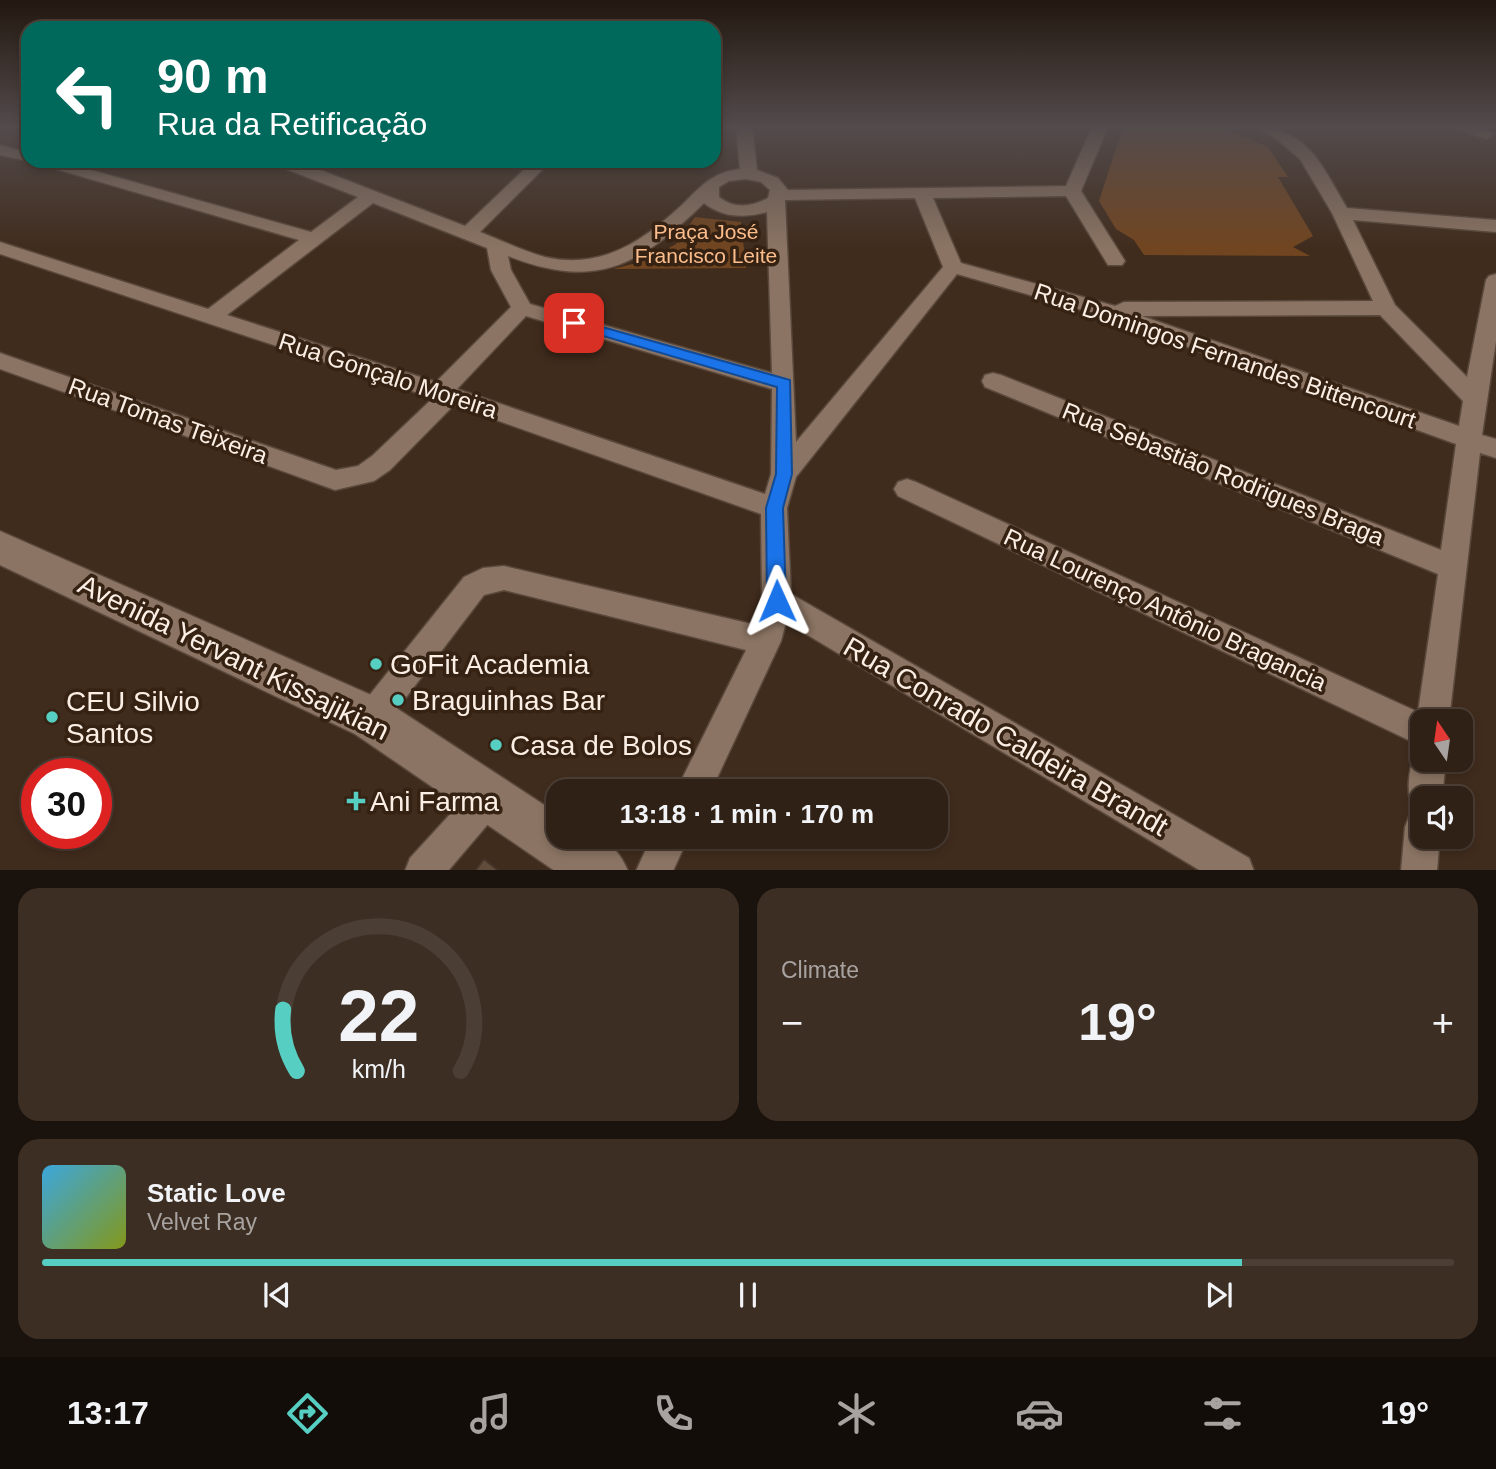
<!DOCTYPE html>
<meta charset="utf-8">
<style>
:root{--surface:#302116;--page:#3c2e23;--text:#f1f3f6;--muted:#a8a3a1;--line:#4b3e35;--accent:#57cec2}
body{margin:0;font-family:Helvetica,sans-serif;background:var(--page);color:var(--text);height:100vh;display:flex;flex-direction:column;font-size:26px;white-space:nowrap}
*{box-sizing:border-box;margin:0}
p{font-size:23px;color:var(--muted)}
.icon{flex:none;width:38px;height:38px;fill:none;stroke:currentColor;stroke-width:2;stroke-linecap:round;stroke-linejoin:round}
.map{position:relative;height:870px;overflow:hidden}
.panel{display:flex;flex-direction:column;gap:18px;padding:18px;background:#1a120c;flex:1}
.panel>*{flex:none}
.top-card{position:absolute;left:21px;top:21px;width:700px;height:147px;border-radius:21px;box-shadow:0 4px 10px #0003,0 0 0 2px var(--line);background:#00695c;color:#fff;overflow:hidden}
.needle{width:46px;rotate:347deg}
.controls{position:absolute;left:1410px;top:709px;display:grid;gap:14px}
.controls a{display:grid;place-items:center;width:63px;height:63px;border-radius:14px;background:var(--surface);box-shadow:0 4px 10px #0003,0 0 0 2px var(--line);font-size:35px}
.speed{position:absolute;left:21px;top:758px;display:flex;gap:14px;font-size:35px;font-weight:700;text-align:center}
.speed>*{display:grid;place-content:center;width:91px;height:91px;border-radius:50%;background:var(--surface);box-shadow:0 4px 10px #0003,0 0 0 2px var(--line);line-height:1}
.speed .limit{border:10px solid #d22;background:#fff;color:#111}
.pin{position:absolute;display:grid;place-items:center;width:60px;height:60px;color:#fff;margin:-30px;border-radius:14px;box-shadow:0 4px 10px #0006}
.me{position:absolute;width:77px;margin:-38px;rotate:359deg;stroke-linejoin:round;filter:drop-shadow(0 0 5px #0008)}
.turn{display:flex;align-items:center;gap:24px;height:147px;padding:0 21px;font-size:32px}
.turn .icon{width:91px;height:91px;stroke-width:2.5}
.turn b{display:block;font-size:49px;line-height:60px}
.big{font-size:52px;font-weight:800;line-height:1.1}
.panel .tile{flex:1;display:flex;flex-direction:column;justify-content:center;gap:10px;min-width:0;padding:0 24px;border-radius:21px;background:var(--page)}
.panel .dial{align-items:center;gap:0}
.dial svg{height:182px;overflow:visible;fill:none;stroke:var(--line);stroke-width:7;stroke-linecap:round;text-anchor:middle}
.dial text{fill:var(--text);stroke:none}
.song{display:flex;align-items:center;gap:21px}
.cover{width:84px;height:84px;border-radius:10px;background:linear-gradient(135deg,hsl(200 70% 55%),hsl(70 70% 35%))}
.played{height:7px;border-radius:4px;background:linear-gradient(90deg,var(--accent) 85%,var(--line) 85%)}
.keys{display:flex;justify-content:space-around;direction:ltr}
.heat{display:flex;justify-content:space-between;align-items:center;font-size:38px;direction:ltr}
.panel .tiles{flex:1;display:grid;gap:18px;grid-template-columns:1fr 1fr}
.tile:last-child{grid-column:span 2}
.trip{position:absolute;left:546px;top:779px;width:402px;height:70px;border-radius:21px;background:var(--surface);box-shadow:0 4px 10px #0003,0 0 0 2px var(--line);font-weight:800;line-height:70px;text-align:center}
.tab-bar{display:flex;height:112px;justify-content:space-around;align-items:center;background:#130d09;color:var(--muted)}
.tab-bar .icon{width:49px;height:49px}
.tab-bar .selected{color:var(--accent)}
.tab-bar b{font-size:32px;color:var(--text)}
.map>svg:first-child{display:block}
.green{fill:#714520}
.building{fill:#614b3b;stroke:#443429;stroke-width:2}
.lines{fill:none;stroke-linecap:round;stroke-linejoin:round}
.minor-casing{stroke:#59483b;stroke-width:3}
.secondary-casing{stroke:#59483b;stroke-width:3}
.minor{fill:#8b7463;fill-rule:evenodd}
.secondary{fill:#8b7463;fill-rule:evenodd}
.route{fill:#1a73e8;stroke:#114b97;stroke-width:2}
.poi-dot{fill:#57cec2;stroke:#352213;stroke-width:2.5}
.labels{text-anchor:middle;stroke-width:7;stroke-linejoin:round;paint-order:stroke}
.far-park-label{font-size:21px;fill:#fcbd8c;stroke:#352213}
.street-label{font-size:24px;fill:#fbeee4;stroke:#352213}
.near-street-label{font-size:28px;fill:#fbeee4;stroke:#352213}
.near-poi-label{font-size:28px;fill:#fbeee4;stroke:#352213;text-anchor:start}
</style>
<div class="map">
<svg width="1496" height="871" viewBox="0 0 1496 871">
<rect width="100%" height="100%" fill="#402c1d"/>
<g class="green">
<polygon points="1123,127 1221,127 1268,147 1288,177 1278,177 1313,236 1293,247 1310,256 1144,255 1134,240 1116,229 1099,201"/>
<polygon points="695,217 741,222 746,268 613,269 648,260 676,244"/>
</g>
<polygon class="building" points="484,859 499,871 475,871"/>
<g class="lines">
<defs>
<g id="minor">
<path d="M736 127H752L757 170 778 178 788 190 1066 186 1092 127H1108L1081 191 1125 261 1122 265H1108L1066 196 933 198 961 263 1115 306 1124 302 1373 301 1332 213 1300 159 1278 140 1255 127C1308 127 1323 168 1347 208L1496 220V232L1353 220 1395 305 1467 377 1486 280 1489 276 1496 274V341L1482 435 1496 439V458L1480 453 1449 721H1423V760H1446L1442 798H1423V836H1440L1437 871H1401L1405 827 1410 814 1417 812 1413 810C1405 791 1409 767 1417 748L1421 746 898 496 894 489 898 482 907 479 916 482 1418 712 1438 574 985 387 982 381 985 375 993 373 1001 375 1441 550 1456 444 1099 315 957 274 796 477 787 508 791 594 1249 858 1254 871H1201L786 622 781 641 711 791H676L746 650 504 590 484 595 382 729 371 734 360 729 355 718 360 707 464 577 483 568 504 566 756 625 762 601 761 514 454 405 390 470 374 481 335 490 0 369V353L336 470 358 466 372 456 433 398 0 254V242L208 309 299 240 32 162 0 155V145L28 153V161H59L311 232 358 197 276 165 274 161H297L465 226 533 161H551L480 232C501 240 523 251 545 257 602 270 643 241 683 204 701 186 713 172 740 169ZM746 179 761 182 770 190 768 198C751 207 734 209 719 197V187L729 181ZM915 198 943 267 796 442 785 200ZM373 203 487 248 491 270 511 307 436 382 227 315ZM704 203C723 218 745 218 767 212L772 373 530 304 511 270 508 256C596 291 641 265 704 203ZM1380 315 1463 401 1459 426 1142 316ZM526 316 772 389 771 474 765 494 457 389Z"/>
<polygon points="1456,127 1481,127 1495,134 1487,139 1458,130"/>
<polygon points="488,781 500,786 505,798 500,810 448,871 405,871 410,858 476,786"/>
<polygon points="652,836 689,836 673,871 636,871"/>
</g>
<path id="secondary" d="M0 531 387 702 558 814V836C592 836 613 835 628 871H555L355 734 0 565Z"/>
</defs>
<use href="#minor" class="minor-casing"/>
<use href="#secondary" class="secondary-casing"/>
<use href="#minor" class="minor"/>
<use href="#secondary" class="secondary"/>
</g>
<linearGradient id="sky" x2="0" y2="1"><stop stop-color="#231810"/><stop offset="0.51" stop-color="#534b4c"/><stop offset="1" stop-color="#534b4c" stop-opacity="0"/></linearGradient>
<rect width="1496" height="249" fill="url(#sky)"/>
<polygon class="route" points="574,319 790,380 792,474 783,508 786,601 783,607 777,609 770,607 767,601 766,508 776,474 777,387 569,326 567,323"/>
<g class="poi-dot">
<circle cx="376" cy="664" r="7"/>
<circle cx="398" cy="700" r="7"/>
<circle cx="52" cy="717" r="7"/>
<circle cx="496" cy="745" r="7"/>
<path d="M352.5 790.5h7v7h7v7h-7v7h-7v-7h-7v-7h7z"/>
</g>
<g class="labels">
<g class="far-park-label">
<text x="706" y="239">Praça José<tspan x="706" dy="24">Francisco Leite</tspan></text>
</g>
<g class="street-label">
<text transform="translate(1225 356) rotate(19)" y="8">Rua Domingos Fernandes Bittencourt</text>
<text transform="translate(388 376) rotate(18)" y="8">Rua Gonçalo Moreira</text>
<text transform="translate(168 421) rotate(20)" y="8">Rua Tomas Teixeira</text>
<text transform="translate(1223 474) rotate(22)" y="8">Rua Sebastião Rodrigues Braga</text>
<text transform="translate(1165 610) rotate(25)" y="8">Rua Lourenço Antônio Bragancia</text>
</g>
<g class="near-street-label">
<text transform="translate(234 657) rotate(26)" y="10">Avenida Yervant Kissajikian</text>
<text transform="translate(1006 736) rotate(30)" y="10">Rua Conrado Caldeira Brandt</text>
</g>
<g class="near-poi-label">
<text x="390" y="674">GoFit Academia</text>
<text x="412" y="710">Braguinhas Bar</text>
<text x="66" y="711">CEU Silvio<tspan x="66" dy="32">Santos</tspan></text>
<text x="510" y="755">Casa de Bolos</text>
<text x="370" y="811">Ani Farma</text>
</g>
</g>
</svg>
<div class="controls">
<a><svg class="needle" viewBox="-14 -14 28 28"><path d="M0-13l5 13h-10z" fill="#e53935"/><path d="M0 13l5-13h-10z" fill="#a8a3a1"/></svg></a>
<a><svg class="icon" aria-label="sound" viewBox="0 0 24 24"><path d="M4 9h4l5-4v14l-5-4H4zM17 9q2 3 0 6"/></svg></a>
</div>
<div class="speed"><div class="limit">30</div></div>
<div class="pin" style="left:574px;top:323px;background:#d93025"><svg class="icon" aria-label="arrive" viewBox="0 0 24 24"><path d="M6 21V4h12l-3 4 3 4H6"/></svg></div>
<svg class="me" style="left:777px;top:601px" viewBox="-20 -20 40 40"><path d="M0-17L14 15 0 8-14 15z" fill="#1a73e8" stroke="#fff" stroke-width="4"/></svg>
<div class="trip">13:18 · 1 min · 170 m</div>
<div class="top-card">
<div class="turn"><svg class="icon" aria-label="left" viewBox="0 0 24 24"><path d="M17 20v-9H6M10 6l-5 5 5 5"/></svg><div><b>90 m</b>Rua da Retificação</div></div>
</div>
</div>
<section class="panel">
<div class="tiles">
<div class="tile dial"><svg viewBox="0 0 100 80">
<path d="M14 69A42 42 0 1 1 86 69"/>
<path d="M14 69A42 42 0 0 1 8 42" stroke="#57cec2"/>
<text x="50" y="56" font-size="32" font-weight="700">22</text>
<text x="50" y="72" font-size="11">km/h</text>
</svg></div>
<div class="tile"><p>Climate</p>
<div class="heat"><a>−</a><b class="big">19°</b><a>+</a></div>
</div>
<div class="tile">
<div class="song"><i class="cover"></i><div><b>Static Love</b><p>Velvet Ray</p></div></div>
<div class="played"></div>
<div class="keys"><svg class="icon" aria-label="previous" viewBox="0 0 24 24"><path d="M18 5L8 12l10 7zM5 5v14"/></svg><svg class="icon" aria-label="pause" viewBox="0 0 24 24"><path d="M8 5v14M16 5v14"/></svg><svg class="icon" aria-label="next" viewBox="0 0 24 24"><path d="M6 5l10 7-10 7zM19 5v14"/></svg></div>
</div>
</div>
</section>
<nav class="tab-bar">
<b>13:17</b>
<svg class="icon selected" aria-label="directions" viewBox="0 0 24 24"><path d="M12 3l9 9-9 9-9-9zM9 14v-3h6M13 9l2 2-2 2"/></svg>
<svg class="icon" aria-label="music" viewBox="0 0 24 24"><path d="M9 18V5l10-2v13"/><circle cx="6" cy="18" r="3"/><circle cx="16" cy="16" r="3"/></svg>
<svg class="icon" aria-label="phone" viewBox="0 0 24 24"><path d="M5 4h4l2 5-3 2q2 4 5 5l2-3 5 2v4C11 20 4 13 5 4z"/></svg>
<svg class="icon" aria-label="climate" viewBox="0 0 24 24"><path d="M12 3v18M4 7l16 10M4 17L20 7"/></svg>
<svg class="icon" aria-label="car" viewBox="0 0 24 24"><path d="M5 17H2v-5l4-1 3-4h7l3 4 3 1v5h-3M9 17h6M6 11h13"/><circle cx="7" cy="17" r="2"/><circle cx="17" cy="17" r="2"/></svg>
<svg class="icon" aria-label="filters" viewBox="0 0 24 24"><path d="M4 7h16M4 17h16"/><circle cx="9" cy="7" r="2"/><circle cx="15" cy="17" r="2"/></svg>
<b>19°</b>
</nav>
